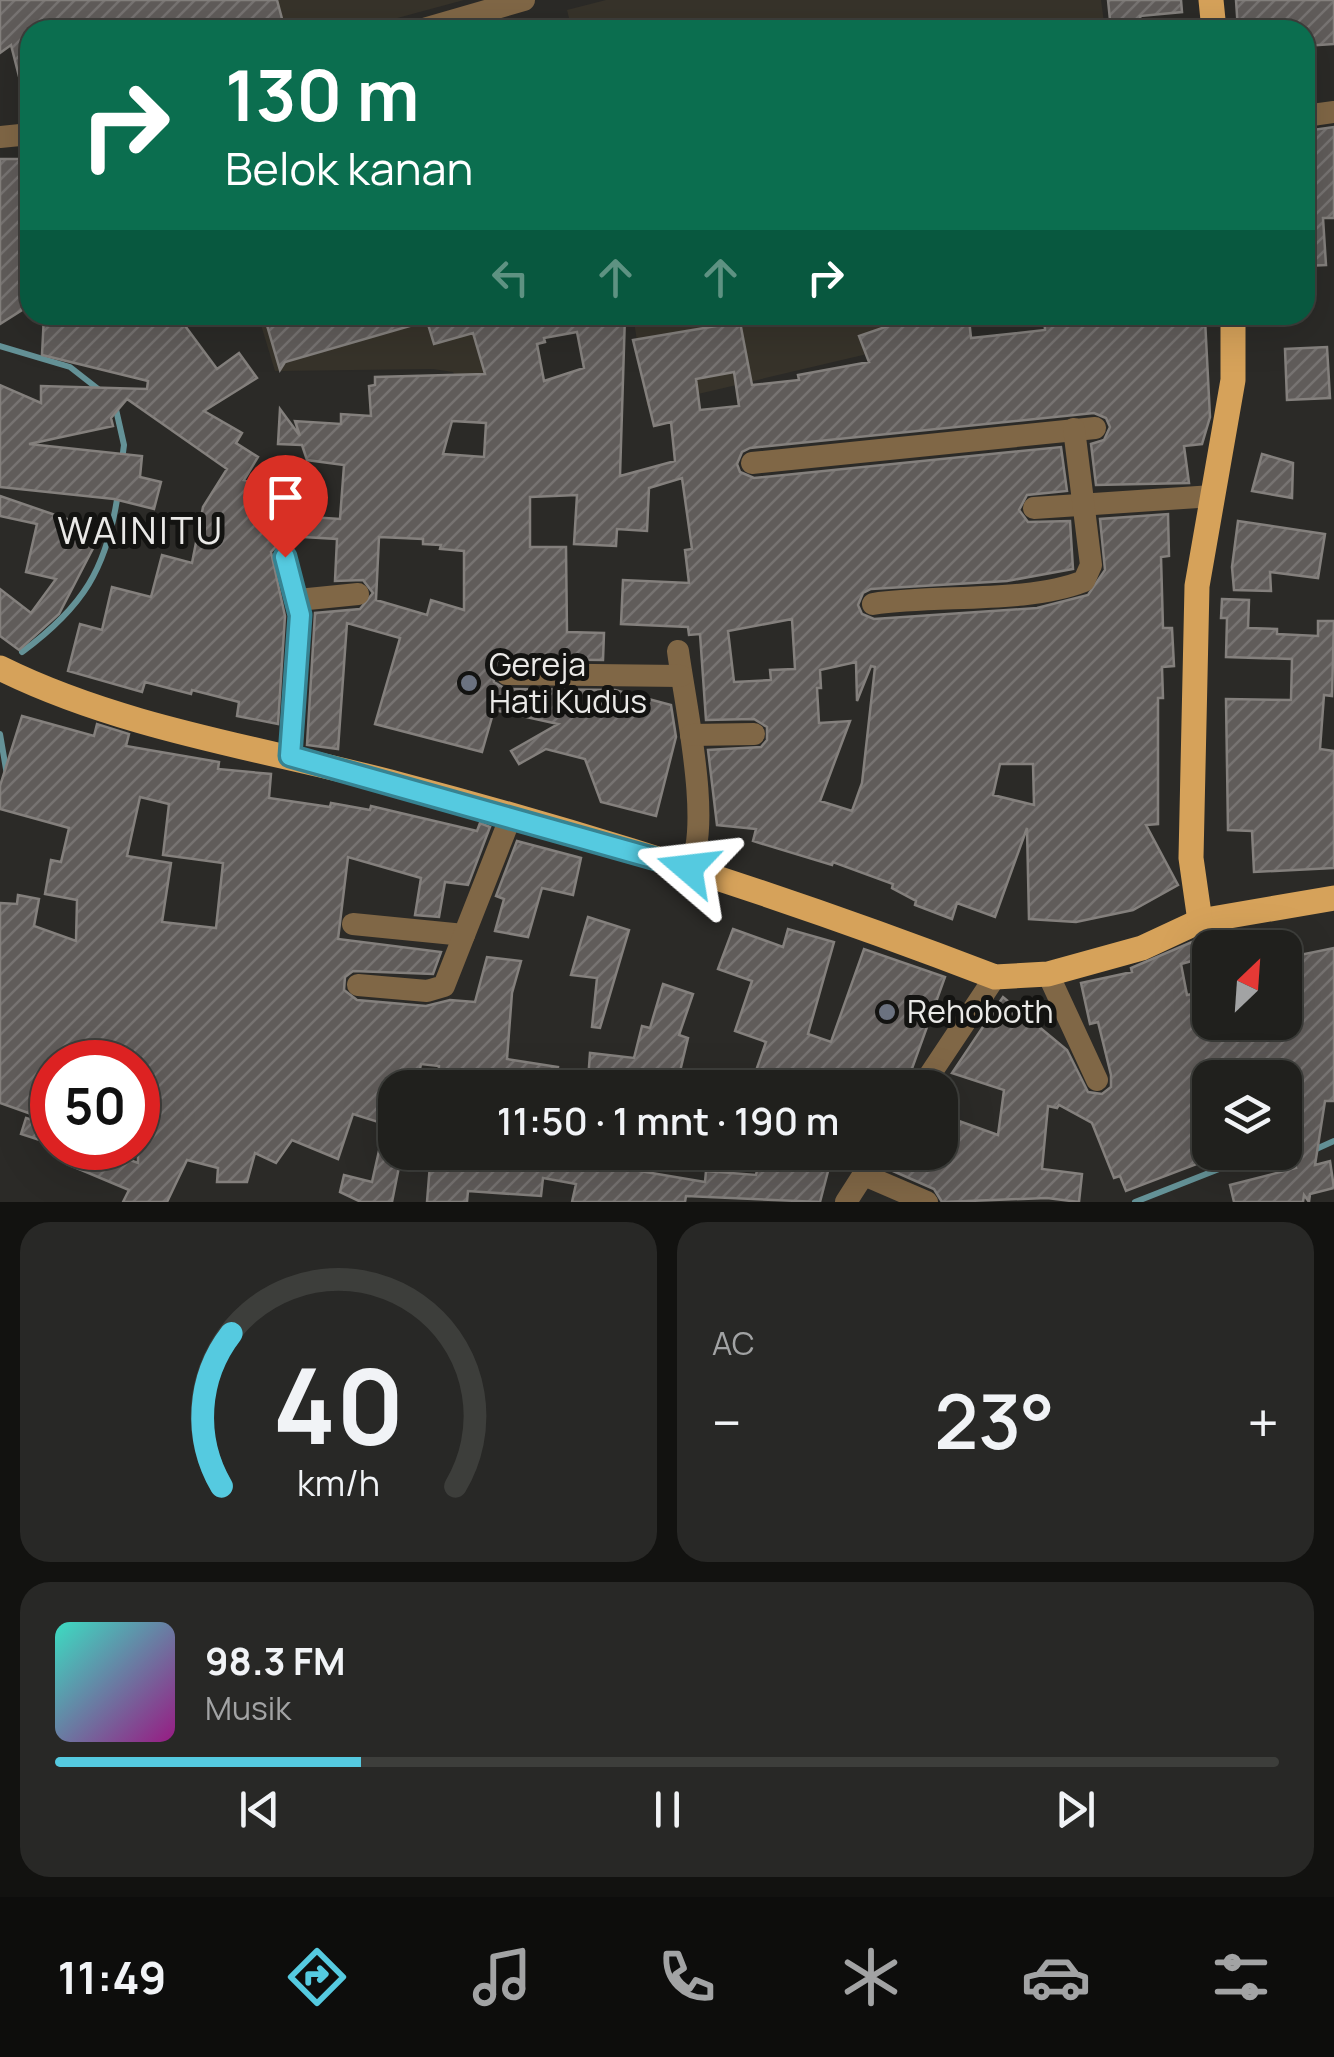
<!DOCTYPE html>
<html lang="id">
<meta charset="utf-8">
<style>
:root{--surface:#20201d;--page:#282826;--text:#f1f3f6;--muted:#a2a3a4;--line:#3d3e3b;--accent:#55cae0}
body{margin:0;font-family:Manrope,sans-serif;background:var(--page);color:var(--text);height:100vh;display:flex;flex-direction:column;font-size:38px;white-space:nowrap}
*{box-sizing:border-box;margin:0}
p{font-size:32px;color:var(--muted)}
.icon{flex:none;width:55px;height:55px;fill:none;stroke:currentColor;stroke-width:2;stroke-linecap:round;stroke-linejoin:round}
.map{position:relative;height:1202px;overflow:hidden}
.sheet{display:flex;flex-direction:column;gap:20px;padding:20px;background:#121210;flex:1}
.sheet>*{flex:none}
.top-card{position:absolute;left:20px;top:20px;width:1295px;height:305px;border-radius:30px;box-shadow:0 10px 40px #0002,0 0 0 2px var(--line);background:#0b6e4f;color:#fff;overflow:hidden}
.needle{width:65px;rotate:25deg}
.tools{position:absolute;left:1192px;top:930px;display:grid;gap:20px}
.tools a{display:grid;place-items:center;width:110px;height:110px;border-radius:20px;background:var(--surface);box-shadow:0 10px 40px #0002,0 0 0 2px var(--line);font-size:50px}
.speed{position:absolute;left:30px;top:1040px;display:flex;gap:20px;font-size:50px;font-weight:700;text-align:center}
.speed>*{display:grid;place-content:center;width:130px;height:130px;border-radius:50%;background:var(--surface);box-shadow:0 10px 40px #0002,0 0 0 2px var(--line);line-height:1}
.speed .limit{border:15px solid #d22;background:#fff;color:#111}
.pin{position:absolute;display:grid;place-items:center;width:85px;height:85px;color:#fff;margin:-102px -42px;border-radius:50% 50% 50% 0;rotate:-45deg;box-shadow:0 0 10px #0007}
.pin .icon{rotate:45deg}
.me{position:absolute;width:110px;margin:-55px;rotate:287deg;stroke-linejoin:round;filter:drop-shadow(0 0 8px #0008)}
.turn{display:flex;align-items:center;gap:35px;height:210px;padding:0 40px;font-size:45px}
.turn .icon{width:130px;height:130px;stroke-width:2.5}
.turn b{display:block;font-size:70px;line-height:85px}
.lanes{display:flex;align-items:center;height:95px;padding:0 40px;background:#0003;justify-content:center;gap:50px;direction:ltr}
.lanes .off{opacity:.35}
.big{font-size:75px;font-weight:600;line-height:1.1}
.sheet .widget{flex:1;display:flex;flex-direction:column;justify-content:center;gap:15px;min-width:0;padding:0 35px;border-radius:30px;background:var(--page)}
.sheet .dial{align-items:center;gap:0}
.dial svg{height:260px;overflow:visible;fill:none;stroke:var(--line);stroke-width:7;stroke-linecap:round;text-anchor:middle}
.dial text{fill:var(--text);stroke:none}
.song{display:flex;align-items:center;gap:30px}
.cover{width:120px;height:120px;border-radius:15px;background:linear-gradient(135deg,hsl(170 70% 55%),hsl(310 70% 35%))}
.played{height:10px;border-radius:5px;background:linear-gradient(90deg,var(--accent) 25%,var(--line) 25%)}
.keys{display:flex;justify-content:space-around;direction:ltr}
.heat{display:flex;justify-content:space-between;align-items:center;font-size:55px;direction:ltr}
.sheet .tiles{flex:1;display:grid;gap:20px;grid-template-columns:1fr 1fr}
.widget:last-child{grid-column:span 2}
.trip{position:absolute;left:378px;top:1070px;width:580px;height:100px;border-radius:30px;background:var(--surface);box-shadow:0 10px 40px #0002,0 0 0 2px var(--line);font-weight:600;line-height:100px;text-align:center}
.tab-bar{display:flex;height:160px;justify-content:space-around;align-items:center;background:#0d0d0c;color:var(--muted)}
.tab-bar .icon{width:70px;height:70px}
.tab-bar .selected{color:var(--accent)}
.tab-bar b{font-size:45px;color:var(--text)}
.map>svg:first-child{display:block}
.built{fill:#37332a}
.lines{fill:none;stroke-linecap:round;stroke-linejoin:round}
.stream{stroke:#649297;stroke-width:6}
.building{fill:url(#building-hatch);stroke:#84807d;stroke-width:2.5;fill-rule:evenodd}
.minor{stroke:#806746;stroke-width:22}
.major{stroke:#d6a25a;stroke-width:25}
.route-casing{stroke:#378392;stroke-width:25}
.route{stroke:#55cae0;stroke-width:18}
.worship-dot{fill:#6b7280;stroke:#131311;stroke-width:4}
.labels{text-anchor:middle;stroke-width:10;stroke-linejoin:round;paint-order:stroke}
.poi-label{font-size:32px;fill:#eae9e7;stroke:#131311;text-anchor:start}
.quarter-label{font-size:38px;letter-spacing:2.5px;fill:#eae9e7;stroke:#131311}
</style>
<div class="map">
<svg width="1334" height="1202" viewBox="0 0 1334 1202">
<defs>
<pattern id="building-hatch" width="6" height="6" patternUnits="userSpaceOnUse" patternTransform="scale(2.5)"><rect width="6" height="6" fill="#605c5a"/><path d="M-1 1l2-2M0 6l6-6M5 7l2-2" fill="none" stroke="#777372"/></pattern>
</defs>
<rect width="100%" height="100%" fill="#2b2a27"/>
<g class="built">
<polygon points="220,0 464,0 353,30 228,30"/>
<polygon points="606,0 1101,0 1105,30 572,30 567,10"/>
<polygon points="258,315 506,315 516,367 458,382 453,372 433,369 275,371"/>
<polygon points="633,315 994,315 963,318 863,355 647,406"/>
</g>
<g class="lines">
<g class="stream">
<polyline points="0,346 70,367 102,392"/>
<polyline points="115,405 124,445 122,460"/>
<path d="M22 652C83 607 107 569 118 493"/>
<polyline points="0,734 7,775"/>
<polyline points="1314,1150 1334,1141"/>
<polyline points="1135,1202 1219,1169 1297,1154"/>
</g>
</g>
<g class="building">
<polygon points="0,0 277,0 285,30 113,30 110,22 96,30 30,30 30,95 24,96 11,45 0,53"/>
<polygon points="1108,0 1181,0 1182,12 1140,16 1142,30 1111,30"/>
<polygon points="1236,0 1334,0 1334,44 1305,46 1305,30 1238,30"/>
<polygon points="1334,127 1334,218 1323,218 1326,265 1305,266 1305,131"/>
<polygon points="0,159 30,159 30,305 0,324"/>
<path d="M44 315H177L217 369 239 353 257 378 204 411 242 433 236 443 258 457 244 480 285 488 280 515 340 519 344 465 307 460 302 445 278 444 280 409 300 436 295 421 341 424V414L371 416 369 386 375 385V377L485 374 473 333 434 344 427 321 285 362 280 370 264 315H299L300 321 323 315H625L620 476 675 461 671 422 654 426 633 340 740 322 752 385 799 380 798 375 869 362 859 336 920 315H951L954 324 969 319 971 338 1045 330 1044 315H1161L1163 324 1205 319 1210 417 1202 444 1184 446 1189 483 1096 485 1091 444 1104 440 1110 427 1106 418 1094 413 750 448 742 452 737 464 740 472 754 478 1061 447 1067 491 1027 495 1019 510 1028 522 1070 521 1073 569 1007 581 871 589 863 593 858 605 862 614 874 619 1037 608 1088 595 1105 570 1100 519 1168 514 1169 556 1161 557 1163 628H1172L1174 666 1162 667 1163 698H1158V824L1146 825 1178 885 1133 910 1076 922 1029 919 1027 828 995 917 957 903 952 919 915 905 916 901 892 888 893 884 833 862 832 865 753 841 756 829 717 825 708 750 761 747 767 740V727L754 719 706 720 700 634 689 635 688 627 621 624 623 580 689 583 685 550 692 549 682 478 649 488 647 531 617 529 616 546 574 544 577 495 530 497V547H566L567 632 604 633 603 660 507 659 499 662 492 673 494 682 506 689 615 690 671 705 676 737 656 816 601 802 585 759 546 749 519 764 511 751 558 724 494 710 482 752 375 724 400 638 347 623 338 749 307 745 315 613 360 609 373 593 363 580 335 581 337 539 286 536 271 552 285 616 278 724 237 716 239 702 192 690 191 694 145 682 142 692 68 671 80 624 102 630 112 587 151 597 162 555 192 563 203 507 227 469 127 399 111 418 113 426 29 444 142 456 140 477 161 482 154 509 114 499 0 487V385L41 403V386L147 389 148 381 42 355ZM577 332 584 368 544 381 537 344 545 342 544 338ZM734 372 739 406 700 410 696 379ZM452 421 486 423 484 457 443 454ZM379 537 423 539V544L441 545 440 549 464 551V610L431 600 427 615 376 600ZM792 619 795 669 770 670 771 680 734 682 728 631ZM856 662 857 701 871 666 875 667 862 783 852 811 820 801 850 721 819 723 817 688H821L820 670ZM1000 764H1033L1034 805 993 795Z"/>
<polygon points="1327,347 1330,398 1287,400 1285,349"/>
<polygon points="1262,454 1293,463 1292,498 1252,491"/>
<polygon points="0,496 102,531 59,614 19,650 0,636 0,589 31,613 56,579 26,572 37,524 0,516"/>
<polygon points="1238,521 1325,534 1318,578 1270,572 1271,591 1234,590 1232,567"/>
<polygon points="1222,599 1249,600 1248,628 1277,629 1277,634 1318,636 1318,621 1334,621 1332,696 1324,695 1320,749 1334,751 1334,868 1254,872 1252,831 1228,830 1226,699 1291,700 1292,659 1226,657 1227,618 1221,618"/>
<path d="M22 716 94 736 97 724 129 734 126 746 219 762 218 769 271 774 269 798 330 807 331 803 370 810 371 806 477 831 480 823 490 827 468 885 445 882 439 917 415 915 421 878 348 857 338 939 441 952 433 974 353 971 345 977 344 990 357 1000 426 1006 450 1000 475 1002 487 957 521 961 512 993 507 1059 558 1067 555 1088H437L439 1066 421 1064 416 1088H395V1152H402L392 1202H361L340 1192 344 1175 372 1182 385 1124 353 1114 338 1159 292 1140 276 1163 255 1153 247 1182H217L218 1168 187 1160 167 1202H123L129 1190 67 1164 73 1148H97L138 1163V1062H51L37 1116 0 1103V903L17 904 18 895 39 899 34 926 76 941 77 900 45 894 51 860 61 862 69 828 0 809V786ZM140 797 169 804 163 855 223 863 216 928 162 922 171 863 127 856Z"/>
<polygon points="517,841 581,858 573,895 542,888 528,937 495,931 504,899 496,896"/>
<polygon points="588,917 629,930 600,1028 592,1027 597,978 571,975"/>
<polygon points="733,929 783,947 788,929 834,942 808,1034 831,1042 864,949 945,977 905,1088 750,1088 766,1042 735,1031 752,981 718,969"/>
<polygon points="1246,930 1251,948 1210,948 1210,956 1181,964 1187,995 1208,991 1210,1022 1285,1022 1285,958 1334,948 1334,1101 1325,1101 1315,1165 1330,1161 1334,1188 1310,1194 1309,1202 1304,1195 1303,1202 1234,1202 1230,1185 1296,1168 1285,1140 1285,1078 1202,1078 1205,1087 1199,1090 1210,1117 1210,1159 1126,1191 1120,1176 1114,1178 1092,1123 1059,1105 1057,1108 1048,1106 1042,1169 1082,1174 1079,1202 1047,1198 942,1202 934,1189 893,1171 902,1152 940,1152 945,1116 998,1135 1004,1090 952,1073 1003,997 1067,1050 1088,1092 1102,1094 1111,1087 1111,1075 1098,1022 1090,1024 1081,983 1132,972 1131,968 1199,939"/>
<polygon points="663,984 693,994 679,1035 688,1038 676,1088 627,1088 588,1081 590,1053 634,1058 642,1026 650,1028"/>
<polygon points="26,1118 52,1126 52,1144 21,1134"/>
<polygon points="431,1152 600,1152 598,1164 705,1182 706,1171 756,1175 761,1152 833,1152 820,1202 686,1196 685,1202 572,1202 576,1184 543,1178 541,1196 468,1191 467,1202 427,1202"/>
</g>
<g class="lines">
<g class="minor">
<polyline points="420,30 524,0"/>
<polyline points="1305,116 1334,112"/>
<polyline points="0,137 30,134"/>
<polyline points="752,463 1095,428"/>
<polyline points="1034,508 1213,496"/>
<polyline points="285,557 300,615 291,756"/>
<polyline points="298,600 358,594"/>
<path d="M873 604C936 594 1026 604 1084 581L1091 565 1074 429"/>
<path d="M678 651C684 698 714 833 688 868"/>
<polyline points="507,674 681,676"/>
<polyline points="691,735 754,734"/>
<polyline points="353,924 464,935"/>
<polyline points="1048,974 1097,1080"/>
<polyline points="358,985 427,991 444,986 511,816"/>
<polyline points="921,1088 995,977"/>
<polyline points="864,1175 927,1202"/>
<polyline points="846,1202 878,1152"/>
</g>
<g class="major">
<polyline points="1211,0 1214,30"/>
<path d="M0 668C123 729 266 749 398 784 600 837 800 902 995 977L1048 974 1142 948 1200 921 1334 898"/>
<polyline points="1200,921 1191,858 1197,586 1233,380 1233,315"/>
</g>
</g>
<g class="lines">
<defs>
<polyline id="route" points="285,557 300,615 290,756 688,868"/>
</defs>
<use href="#route" class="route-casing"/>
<use href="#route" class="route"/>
</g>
<g class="worship-dot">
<circle cx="469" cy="683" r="10"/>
<circle cx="887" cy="1012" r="10"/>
</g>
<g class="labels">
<g class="poi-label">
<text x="489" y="676">Gereja<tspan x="489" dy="37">Hati Kudus</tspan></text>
<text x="907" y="1023">Rehoboth</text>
</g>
<g class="quarter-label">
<text x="141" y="544">WAINITU</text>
</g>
</g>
</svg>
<div class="tools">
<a><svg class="needle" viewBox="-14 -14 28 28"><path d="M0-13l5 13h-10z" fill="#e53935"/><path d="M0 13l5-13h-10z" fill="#a2a3a4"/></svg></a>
<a><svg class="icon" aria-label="layers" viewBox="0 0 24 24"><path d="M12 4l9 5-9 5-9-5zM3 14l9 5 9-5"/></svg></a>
</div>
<div class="speed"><div class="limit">50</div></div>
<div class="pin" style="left:285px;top:557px;background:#d93025"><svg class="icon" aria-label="arrive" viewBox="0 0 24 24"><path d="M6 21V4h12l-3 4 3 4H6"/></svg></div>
<svg class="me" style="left:688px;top:868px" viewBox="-20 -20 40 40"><path d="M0-17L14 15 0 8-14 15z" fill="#55cae0" stroke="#fff" stroke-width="4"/></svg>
<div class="trip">11:50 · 1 mnt · 190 m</div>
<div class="top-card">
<div class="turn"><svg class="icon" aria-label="right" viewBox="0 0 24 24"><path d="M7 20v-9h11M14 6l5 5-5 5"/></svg><div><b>130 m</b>Belok kanan</div></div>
<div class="lanes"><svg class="icon off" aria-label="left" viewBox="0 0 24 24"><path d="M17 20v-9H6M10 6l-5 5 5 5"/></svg><svg class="icon off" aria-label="ahead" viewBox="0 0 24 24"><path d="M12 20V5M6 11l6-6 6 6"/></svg><svg class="icon off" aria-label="ahead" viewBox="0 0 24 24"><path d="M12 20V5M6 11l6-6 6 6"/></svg><svg class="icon" aria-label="right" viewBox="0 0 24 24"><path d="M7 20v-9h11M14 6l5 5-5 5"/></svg></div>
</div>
</div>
<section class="sheet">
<div class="tiles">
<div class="widget dial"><svg viewBox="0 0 100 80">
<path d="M14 69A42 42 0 1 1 86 69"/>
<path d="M14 69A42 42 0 0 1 17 22" stroke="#55cae0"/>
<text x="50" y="56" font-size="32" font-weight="700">40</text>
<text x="50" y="72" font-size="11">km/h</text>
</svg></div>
<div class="widget"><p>AC</p>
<div class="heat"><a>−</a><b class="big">23°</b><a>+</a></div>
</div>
<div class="widget">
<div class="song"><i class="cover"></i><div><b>98.3 FM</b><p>Musik</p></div></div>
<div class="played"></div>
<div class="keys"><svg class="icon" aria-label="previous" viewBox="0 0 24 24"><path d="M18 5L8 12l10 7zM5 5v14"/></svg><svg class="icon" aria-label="pause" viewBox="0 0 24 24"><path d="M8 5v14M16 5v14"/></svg><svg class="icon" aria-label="next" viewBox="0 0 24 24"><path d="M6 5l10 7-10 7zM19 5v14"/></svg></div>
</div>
</div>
</section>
<nav class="tab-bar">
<b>11:49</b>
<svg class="icon selected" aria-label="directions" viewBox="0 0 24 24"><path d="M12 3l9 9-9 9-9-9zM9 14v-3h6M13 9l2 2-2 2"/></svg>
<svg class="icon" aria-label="music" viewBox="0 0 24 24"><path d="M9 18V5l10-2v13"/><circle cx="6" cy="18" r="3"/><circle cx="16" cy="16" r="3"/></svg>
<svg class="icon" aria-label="phone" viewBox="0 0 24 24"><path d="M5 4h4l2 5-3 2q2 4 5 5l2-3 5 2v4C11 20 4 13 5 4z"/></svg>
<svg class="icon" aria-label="climate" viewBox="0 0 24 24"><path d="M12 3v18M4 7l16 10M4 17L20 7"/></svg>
<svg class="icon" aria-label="car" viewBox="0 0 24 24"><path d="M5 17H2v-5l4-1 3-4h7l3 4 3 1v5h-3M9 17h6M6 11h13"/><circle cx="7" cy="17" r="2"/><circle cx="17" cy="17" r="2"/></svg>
<svg class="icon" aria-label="filters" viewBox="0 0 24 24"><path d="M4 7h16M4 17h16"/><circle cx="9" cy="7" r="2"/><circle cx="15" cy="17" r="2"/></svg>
</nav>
